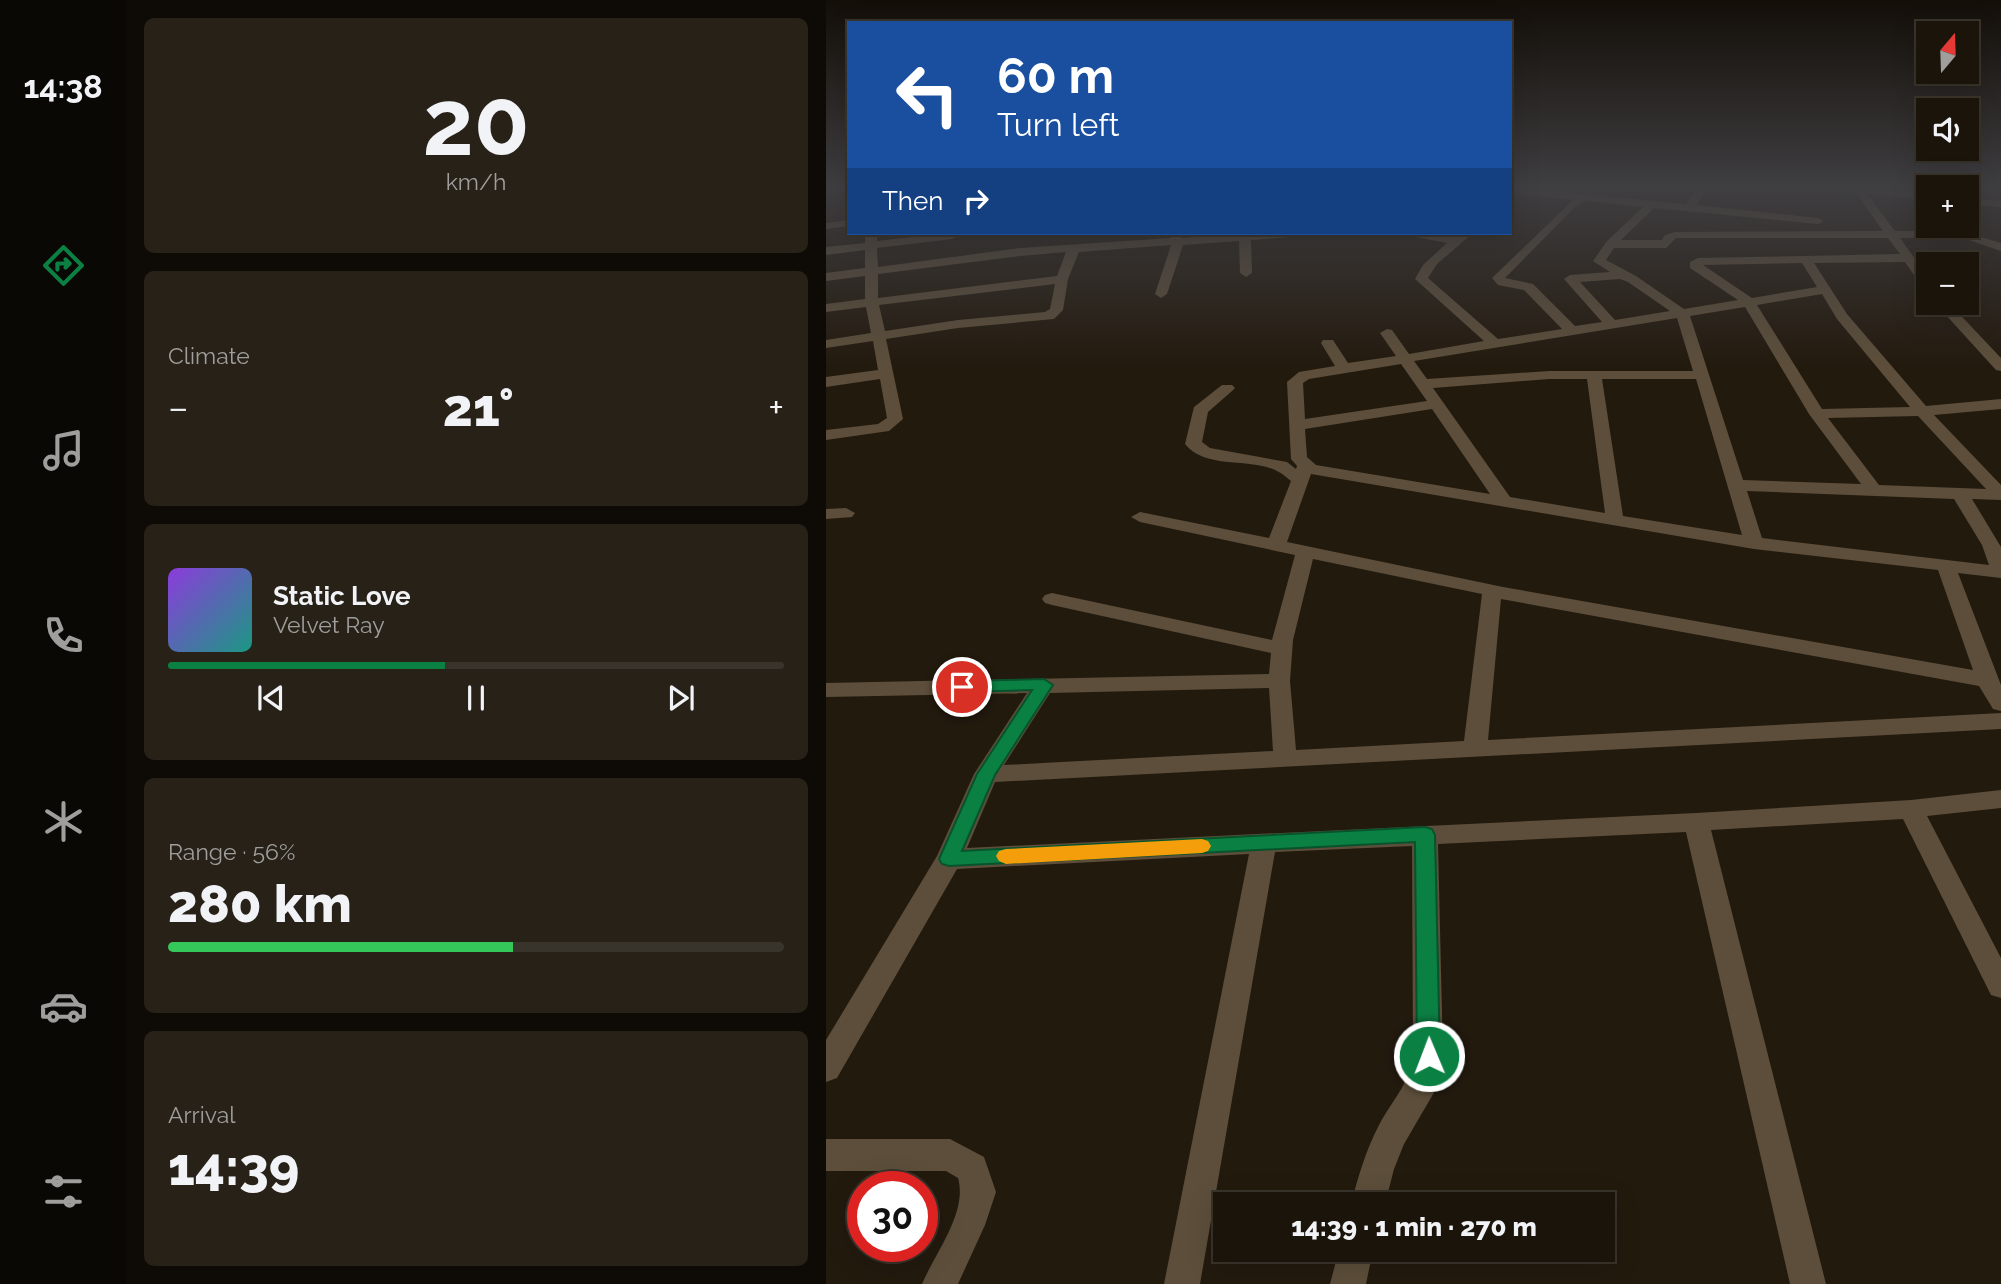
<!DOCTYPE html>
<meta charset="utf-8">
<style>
:root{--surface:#1a140a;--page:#272118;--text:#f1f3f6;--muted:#9f9e9c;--line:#38332b;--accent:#0b8043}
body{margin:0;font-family:Raleway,sans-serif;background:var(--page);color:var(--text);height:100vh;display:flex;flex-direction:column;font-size:26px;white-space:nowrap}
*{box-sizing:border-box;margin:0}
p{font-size:23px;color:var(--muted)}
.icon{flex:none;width:38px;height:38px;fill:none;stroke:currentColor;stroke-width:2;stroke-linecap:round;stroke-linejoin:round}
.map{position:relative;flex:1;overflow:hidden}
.details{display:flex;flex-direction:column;gap:18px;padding:18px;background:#0e0b06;width:700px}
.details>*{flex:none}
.guide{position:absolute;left:21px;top:21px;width:665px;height:214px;border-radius:0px;box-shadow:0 7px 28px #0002,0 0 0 2px var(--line);background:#1a4fa0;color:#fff;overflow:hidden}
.needle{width:46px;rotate:19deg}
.fabs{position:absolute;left:1090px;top:21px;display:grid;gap:14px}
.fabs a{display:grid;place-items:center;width:63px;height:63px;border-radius:0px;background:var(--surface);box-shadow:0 7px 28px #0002,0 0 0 2px var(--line);font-size:35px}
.speed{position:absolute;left:21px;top:1171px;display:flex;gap:14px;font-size:35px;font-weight:700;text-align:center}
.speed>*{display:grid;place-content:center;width:91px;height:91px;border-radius:50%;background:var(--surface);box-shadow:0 7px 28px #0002,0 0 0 2px var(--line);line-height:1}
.speed .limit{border:10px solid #d22;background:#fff;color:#111}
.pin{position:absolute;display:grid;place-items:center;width:60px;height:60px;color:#fff;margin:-30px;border:4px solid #fff;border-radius:50%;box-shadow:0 2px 7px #0007}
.me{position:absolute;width:77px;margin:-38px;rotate:359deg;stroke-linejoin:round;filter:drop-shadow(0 0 5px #0008)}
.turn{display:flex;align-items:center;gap:24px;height:147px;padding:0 35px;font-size:32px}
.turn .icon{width:91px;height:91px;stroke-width:2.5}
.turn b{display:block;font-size:49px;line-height:60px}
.then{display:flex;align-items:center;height:66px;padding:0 35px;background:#0003;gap:14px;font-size:26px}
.big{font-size:52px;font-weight:800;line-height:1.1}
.details .tile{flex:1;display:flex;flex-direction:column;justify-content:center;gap:10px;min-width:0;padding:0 24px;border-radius:10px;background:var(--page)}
.details .dial{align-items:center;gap:0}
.dial b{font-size:91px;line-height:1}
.song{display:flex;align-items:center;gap:21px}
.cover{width:84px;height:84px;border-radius:10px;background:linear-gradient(135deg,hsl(270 70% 55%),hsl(170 70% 35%))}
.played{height:7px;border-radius:4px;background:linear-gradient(90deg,var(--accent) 45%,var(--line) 45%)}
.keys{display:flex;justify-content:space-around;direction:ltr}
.heat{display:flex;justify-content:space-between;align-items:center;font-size:38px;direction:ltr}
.charge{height:10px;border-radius:5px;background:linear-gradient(90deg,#34c759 56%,var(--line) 0)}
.trip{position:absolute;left:387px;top:1192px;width:402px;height:70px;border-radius:0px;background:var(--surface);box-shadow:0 7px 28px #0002,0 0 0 2px var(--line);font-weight:800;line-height:70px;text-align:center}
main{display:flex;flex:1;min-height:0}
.tab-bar{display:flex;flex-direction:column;width:126px;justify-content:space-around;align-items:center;background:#0a0804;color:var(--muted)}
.tab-bar .icon{width:49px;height:49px}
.tab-bar .active{color:var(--accent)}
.tab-bar b{font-size:32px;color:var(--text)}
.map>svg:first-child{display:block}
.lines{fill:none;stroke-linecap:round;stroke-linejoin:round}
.street{fill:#5c4e3a;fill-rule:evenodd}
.route{fill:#0b8043;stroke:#07532c;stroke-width:2}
.slow{fill:#f59e0b}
</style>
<main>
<nav class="tab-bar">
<b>14:38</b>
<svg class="icon active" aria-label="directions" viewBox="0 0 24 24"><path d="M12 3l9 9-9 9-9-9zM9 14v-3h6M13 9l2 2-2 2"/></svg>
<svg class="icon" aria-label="music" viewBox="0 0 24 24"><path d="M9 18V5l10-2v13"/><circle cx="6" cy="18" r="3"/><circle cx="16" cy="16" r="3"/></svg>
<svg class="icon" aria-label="phone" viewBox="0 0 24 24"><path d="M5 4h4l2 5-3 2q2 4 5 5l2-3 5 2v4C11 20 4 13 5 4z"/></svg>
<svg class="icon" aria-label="climate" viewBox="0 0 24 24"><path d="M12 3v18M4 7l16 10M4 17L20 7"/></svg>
<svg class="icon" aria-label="car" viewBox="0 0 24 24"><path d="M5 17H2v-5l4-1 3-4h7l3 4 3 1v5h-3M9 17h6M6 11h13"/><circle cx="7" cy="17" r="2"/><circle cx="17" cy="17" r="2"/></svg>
<svg class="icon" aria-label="filters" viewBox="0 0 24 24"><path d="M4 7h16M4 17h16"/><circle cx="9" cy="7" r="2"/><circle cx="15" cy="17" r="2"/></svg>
</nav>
<section class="details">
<div class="tile dial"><b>20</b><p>km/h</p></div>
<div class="tile"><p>Climate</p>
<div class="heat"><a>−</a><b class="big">21°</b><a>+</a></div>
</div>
<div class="tile">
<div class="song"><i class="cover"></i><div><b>Static Love</b><p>Velvet Ray</p></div></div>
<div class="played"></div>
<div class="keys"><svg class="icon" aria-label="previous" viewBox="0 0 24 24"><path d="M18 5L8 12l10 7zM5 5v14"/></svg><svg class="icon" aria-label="pause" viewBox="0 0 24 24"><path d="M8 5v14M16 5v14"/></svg><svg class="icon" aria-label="next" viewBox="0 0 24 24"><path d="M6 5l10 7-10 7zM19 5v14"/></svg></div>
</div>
<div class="tile"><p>Range · 56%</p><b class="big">280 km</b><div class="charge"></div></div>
<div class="tile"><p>Arrival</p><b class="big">14:39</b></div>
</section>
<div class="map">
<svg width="1175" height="1284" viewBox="0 0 1175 1284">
<rect width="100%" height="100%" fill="#231a0e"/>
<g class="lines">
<g class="street">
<path d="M684 187 756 194 762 192 767 195 860 204 871 187H882L870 205 992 218 998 221 992 224 828 208 795 240H836L839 235 849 232 1057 231 1030 193 1000 187H1040L1102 194V200L1041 194 1069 231H1134L1175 243V251L1134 237 1074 238 1102 277V289L1097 288 1079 262 988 263 1021 314 1100 406 1175 399V409L1108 415 1175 485V500L1146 499 1175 547V578L1132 573 1175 685V711L1167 709 1153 686 675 599 662 740 1175 713V729L169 782 141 848 870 813 1085 800 1175 790V808L1101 816 1175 958V998L1165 995 1077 819 885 830 1000 1284H964L860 832 612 844 617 1056 613 1084 578 1144 568 1169 559 1204H525C532 1177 540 1150 553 1125 568 1097 580 1090 587 1056L586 846 449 852 374 1284H338L423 854 131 869 11 1078 0 1082V1040L111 856 148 774 201 693 0 697V683L443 674 445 653 226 605 219 603 216 599 219 595 226 593 446 640 469 555 314 522 305 517 314 512 443 538 465 481C461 478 456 473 451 471 423 457 380 470 359 444L368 407 396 385H406L409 388 406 391 382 412 376 442 384 448 461 462 470 469 471 466 465 459 461 382 473 372 509 366 495 343 497 340H507L522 363 570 356 554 333 561 329 566 330 583 354 658 341 589 279 597 265 621 243 585 236 579 233H604L629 237 634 233H647L611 264 602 278 672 339 736 329 698 290 672 285 666 278 747 200 684 193ZM760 201 817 207 781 241 767 261 784 272 744 275 738 279 776 322 749 326 707 284 679 278 749 207ZM850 238H1062L1074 254 872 258 864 262V268L912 300 858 309 810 276 780 260 788 248H840ZM976 263 991 287 926 298 877 265ZM794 279 802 282 844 311 789 320 754 282ZM996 294 1011 319 1084 407 996 409 931 305ZM919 307 983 414 1035 484 917 480 864 316ZM851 318 867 371H723L601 379 588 361ZM575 364 601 401 479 419 477 383 483 379ZM723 379H761L779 513 684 497 607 388ZM776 379H870L916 535 797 516ZM606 409 664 494 490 465 481 457 479 429ZM1092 416 1160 489 1053 485 1002 418ZM485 474 928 549 1112 570 1147 670 677 587 461 542ZM921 491 1128 499 1156 545 1163 565 936 538ZM487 559 656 594 638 741 470 750 464 681 467 640ZM443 688 447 751 178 765 224 693Z"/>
<polygon points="1141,198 1175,201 1175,207 1141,204"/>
<polygon points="23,220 23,226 0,229 0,223"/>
<path d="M39 233H51V241L124 233 132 236 126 239 51 248 52 267 194 248 345 238 341 233H353L356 238 413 233H484L478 236 425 240 426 273 420 277 414 273 413 241 357 245 341 294 335 298 329 294 345 245 253 252 242 279 237 310 228 319 132 328 60 339 77 419 63 431 0 440V430L52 424 61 418 54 379 0 387V377L52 370 47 341 0 348V340L45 333 40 307 0 312V304L39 299V276L0 281V273L39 268V250L0 255V247L39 243ZM240 252 231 276 52 298V274L194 256ZM229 284 224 309 219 312 132 320 59 331 53 305Z"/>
<polygon points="1109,303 1123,303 1175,358 1175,371 1170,370"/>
<polygon points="20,508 29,513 26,517 0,519 0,509"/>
<path d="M0 1139H124L158 1157 170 1192 159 1225 132 1284H96C109 1253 142 1212 132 1178L120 1171H0Z"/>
<polygon points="513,1250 547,1250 540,1284 504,1284"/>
</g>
</g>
<linearGradient id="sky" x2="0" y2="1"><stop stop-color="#130e08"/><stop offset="0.51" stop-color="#3f3e41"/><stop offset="1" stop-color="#3f3e41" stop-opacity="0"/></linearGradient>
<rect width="1175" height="367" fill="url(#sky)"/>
<polygon class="route" points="218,679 227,685 169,775 136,851 599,827 606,829 609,835 614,1056 611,1063 603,1066 594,1063 591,1056 589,842 123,866 116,864 113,859 151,774 206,690 136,692 128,687 136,681"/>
<polygon class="slow" points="376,839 382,841 385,846 382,851 376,853 180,864 173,861 170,856 173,851 180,849"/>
</svg>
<div class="fabs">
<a><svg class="needle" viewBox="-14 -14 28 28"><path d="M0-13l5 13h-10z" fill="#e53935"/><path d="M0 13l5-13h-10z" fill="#9f9e9c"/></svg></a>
<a><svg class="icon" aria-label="sound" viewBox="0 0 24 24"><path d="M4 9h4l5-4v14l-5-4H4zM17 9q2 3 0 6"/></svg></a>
<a>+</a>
<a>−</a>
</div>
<div class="speed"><div class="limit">30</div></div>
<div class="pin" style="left:136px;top:687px;background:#d93025"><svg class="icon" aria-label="arrive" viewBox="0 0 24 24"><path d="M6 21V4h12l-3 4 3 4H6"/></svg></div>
<svg class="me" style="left:603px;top:1056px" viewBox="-20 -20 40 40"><circle r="17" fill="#0b8043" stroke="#fff" stroke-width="3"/><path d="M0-11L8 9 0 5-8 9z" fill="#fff"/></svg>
<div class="trip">14:39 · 1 min · 270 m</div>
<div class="guide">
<div class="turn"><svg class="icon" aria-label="left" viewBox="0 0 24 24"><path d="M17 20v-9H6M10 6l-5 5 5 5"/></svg><div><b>60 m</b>Turn left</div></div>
<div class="then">Then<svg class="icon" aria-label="right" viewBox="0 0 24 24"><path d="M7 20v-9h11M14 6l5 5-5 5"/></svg></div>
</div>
</div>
</main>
